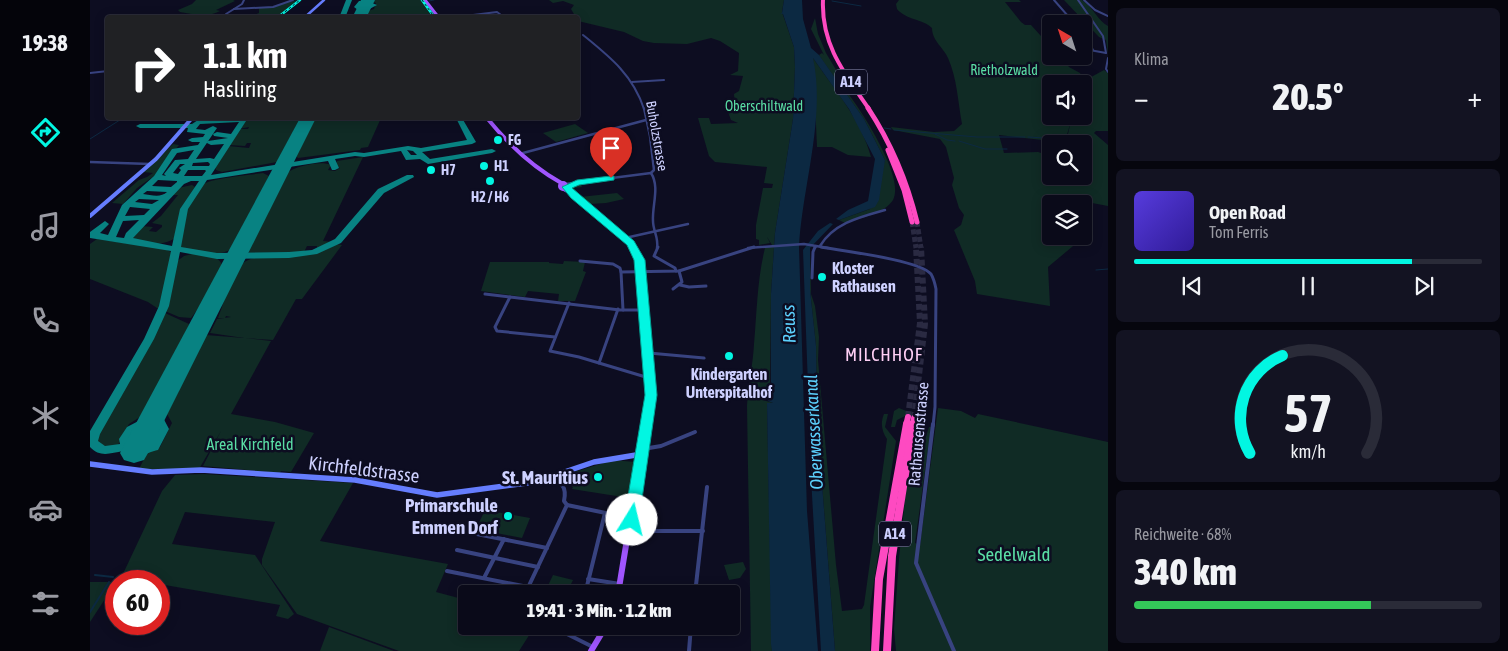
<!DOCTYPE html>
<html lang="de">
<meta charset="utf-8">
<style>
:root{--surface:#0a0a19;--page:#131322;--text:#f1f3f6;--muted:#999aa2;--line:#2a2b38;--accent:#02f6e2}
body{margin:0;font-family:"Asap Condensed",sans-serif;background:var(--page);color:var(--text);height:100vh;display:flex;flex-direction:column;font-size:19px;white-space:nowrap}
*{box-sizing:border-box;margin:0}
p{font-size:16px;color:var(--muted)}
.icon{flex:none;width:28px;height:28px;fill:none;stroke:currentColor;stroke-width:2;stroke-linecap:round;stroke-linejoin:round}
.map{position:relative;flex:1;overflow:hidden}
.sheet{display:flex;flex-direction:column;gap:8px;padding:8px;background:#06060e;width:400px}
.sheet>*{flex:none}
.guide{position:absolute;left:15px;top:15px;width:475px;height:105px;border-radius:5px;box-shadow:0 2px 12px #0003,0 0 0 1px var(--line);background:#202124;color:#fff;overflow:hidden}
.needle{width:32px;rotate:321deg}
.buttons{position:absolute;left:952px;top:15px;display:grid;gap:10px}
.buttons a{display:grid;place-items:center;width:50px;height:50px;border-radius:5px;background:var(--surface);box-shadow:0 2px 12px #0003,0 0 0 1px var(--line);font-size:25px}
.speed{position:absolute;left:15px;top:570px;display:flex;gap:10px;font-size:25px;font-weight:700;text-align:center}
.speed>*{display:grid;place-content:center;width:65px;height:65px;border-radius:50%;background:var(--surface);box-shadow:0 2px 12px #0003,0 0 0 1px var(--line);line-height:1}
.speed .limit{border:8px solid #d22;background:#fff;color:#111}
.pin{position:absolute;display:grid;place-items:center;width:42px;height:42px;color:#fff;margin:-51px -21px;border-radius:50% 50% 50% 0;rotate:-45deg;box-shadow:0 0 5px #0007}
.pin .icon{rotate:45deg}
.me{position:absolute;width:55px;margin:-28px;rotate:9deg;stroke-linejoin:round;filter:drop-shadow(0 0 4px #0008)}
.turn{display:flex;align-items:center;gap:18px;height:105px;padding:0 15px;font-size:22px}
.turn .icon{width:65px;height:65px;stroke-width:2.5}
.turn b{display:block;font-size:35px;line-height:42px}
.big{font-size:38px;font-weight:800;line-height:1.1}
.sheet .widget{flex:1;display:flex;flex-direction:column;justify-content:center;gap:8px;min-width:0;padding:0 18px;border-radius:8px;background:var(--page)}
.sheet .dial{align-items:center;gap:0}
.dial svg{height:130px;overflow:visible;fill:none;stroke:var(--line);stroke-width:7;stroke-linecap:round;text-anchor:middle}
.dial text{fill:var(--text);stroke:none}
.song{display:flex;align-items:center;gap:15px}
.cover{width:60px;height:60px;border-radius:8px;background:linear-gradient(135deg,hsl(250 70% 55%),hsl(250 70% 35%))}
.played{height:5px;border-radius:2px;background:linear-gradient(90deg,var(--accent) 80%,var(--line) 80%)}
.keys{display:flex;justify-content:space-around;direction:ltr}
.heat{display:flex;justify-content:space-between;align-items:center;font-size:28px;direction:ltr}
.charge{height:8px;border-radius:4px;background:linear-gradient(90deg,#34c759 68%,var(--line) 0)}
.trip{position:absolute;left:368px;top:585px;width:282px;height:50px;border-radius:5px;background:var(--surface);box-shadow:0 2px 12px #0003,0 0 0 1px var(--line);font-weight:800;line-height:50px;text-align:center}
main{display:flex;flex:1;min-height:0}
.menu{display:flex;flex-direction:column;width:90px;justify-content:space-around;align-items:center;background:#04040a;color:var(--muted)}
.menu .icon{width:35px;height:35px}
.menu .selected{color:var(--accent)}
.menu b{font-size:22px;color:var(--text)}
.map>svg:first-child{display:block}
.green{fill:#102b25;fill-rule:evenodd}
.water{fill:#0c2942}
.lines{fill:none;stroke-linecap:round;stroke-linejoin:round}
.stream-far1{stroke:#0c2942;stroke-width:1}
.stream{stroke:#0c2942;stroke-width:2}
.taxiway{fill:#088282;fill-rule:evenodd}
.runway{fill:#088282;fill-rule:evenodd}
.highway-tunnel-far1{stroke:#2a2a42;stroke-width:5;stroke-dasharray:5 2.5;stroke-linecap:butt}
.highway-tunnel{stroke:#2a2a42;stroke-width:6;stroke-dasharray:6 3;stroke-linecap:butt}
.street-far3{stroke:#384380;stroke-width:2}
.street-far2{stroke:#384380;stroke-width:2.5}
.street-far1{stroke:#384380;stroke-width:3}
.street{stroke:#384380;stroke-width:4}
.secondary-far2{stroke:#657dfe;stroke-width:2.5}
.secondary-far1{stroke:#657dfe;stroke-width:4}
.secondary{stroke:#657dfe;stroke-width:5.5}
.primary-far3{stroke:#a055fe;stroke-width:3}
.primary-far2{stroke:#a055fe;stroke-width:4}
.primary-far1{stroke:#a055fe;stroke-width:5}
.primary{stroke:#a055fe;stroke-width:6}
.highway-far3{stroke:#fe4ac1;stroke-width:4}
.highway-far2{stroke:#fe4ac1;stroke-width:5}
.highway-far1{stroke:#fe4ac1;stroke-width:6}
.highway{stroke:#fe4ac1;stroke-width:8}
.rail-casing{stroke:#02f6e2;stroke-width:2.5}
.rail{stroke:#0d0d21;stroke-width:1;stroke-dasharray:2.5;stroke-linecap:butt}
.route{fill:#02f6e2;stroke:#01a093}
.poi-dot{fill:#02f6e2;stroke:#0d0d21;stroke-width:2}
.labels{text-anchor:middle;stroke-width:5;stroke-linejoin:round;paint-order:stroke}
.far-park-label{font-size:14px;fill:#5adea5;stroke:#0d0d21}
.far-street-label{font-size:14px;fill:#ced1ff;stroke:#0d0d21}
.far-poi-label{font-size:14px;font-weight:bold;fill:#ced1ff;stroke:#0d0d21;text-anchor:start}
.shield{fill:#0d0d21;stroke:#9496bc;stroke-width:1}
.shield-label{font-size:15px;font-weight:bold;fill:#ced1ff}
.poi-label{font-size:16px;font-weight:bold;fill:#ced1ff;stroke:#0d0d21;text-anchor:start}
.street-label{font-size:16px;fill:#ced1ff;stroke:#0d0d21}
.park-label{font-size:16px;fill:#5adea5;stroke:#0d0d21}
.water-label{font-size:18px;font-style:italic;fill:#5cd1fe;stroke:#0d0d21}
.neighbourhood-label{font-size:18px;letter-spacing:1px;fill:#ffd0f6;stroke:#0d0d21}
.near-street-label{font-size:19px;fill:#ced1ff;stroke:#0d0d21}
.near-poi-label{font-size:19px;font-weight:bold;fill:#ced1ff;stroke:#0d0d21;text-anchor:end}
.near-park-label{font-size:19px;fill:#5adea5;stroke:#0d0d21}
</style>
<main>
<nav class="menu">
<b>19:38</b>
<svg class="icon selected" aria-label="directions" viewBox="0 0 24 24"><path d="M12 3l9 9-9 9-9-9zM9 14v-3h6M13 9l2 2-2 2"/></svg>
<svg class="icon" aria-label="music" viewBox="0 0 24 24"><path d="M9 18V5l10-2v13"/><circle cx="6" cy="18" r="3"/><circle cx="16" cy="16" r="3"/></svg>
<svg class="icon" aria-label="phone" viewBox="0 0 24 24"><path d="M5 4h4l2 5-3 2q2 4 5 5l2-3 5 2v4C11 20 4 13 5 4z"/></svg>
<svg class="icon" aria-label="climate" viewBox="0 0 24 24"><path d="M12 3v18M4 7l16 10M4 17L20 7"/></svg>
<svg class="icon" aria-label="car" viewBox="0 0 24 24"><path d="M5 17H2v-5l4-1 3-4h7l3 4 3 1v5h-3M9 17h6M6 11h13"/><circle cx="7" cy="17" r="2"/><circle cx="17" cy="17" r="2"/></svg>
<svg class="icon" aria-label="filters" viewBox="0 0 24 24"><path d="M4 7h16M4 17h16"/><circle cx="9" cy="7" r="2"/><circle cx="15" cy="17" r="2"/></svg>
</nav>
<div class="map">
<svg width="1018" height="651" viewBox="0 0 1018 651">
<rect width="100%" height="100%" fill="#0d0d21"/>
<g class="green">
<path d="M106 0H143L145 1 126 10 130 11C118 18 103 14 90 12L88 10 102 4Z"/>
<path d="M207 0C192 20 178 17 157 18L169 13V8L186 6Z"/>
<polygon points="284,0 331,0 344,17 293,17 293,16 275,17 278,11 284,9 286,3 283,2"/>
<path d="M459 0H694L692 12 704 47 705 67 703 119 685 233 681 294 680 391 674 395 673 400 683 403 677 404 682 651H661L657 406C658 385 663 365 664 344 667 312 667 280 675 248L682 245 677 237 680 243 669 245V240L666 239V225L673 188H682L683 184 674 183 677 167 625 162 619 156 608 118H619L621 124 648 123 641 120 638 112 641 111V108L645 107 644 94 649 91 653 76 640 75 648 71 649 53 630 41 621 38 597 44 564 43 553 41 534 32 488 21 481 9 484 5 473 1 463 3Z"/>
<path d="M809 0H929L931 2H915L931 22 935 25H941L961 47V56H970L979 67 990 73 994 81 1014 70 1018 73V131H1006L1004 133 1018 145V206L1002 203 998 205 994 227V204H961V236H994V232L995 236 958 267 960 306 887 294 885 281 864 230 871 225 874 215 869 208 862 185 864 178 856 147 850 139 803 130 801 127 844 132 864 131 872 124C868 102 867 78 858 58 854 48 842 41 842 28 833 19 816 20 807 9L806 4ZM961 84H994V116H961ZM981 121 977 138 979 144H994V176H961V144H978L976 138ZM909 135 952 140 960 156 948 152 914 153Z"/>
<path d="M974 0H992C1003 7 1008 21 1018 26V53L1016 40 1009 37Z"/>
<path d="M725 18 728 34 736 53 761 95 757 92C771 110 816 179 803 200 794 214 770 218 755 223L749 220 780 209 795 160 774 119 730 57 729 55 732 53 734 55 721 29Z"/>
<path d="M723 58C744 89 771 119 781 157L758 155 742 147H727Z"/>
<polygon points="157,118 210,118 187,162 132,172 126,170 125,167 138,146 159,148 161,143 157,143 155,146 139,145 149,129 158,129 159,127 149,129"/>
<polygon points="225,118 291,118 278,147 271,148 270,150 208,158 206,156"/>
<polygon points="485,124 498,133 466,142 453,133"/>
<polygon points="83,144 89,145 64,176 47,188 33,204 22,203 49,180 57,177 63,173 53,172"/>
<path d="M273 157 233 241 243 242 227 249V246H217L214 252 159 253V250L198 172C207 166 231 160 241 165L238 170 245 171 250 168 246 166 247 161Z"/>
<path d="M173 173 179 176 140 250C129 256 98 254 89 246 92 227 96 198 112 185 120 178 160 175 173 173Z"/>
<polygon points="490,183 492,187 484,188 490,197 527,193 534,199 516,203 500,204 501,208 479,189 482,185"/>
<path d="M102 185 105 187 91 209 85 238C73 246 53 246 42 238V234L51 226 63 227 59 231 66 232 72 227V225L62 223 71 216 88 195H81L88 188Z"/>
<polygon points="7,239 75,249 81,252 71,308 67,308 58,302 0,279 0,244"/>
<path d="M246 244 252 245 212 299H206L183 340 155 338 181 341 141 414 185 422 224 433 201 472 191 471 190 473 113 466 131 431 109 469H49L57 453 70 447 82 423 77 414 116 335 154 338 120 333 127 319 141 317 136 316 135 318H128C134 303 141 275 152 264 166 251 202 258 221 254 230 252 238 249 246 244Z"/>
<path d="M721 251V294L725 306 729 337 728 360 746 565 752 611 772 609 774 605 797 439C792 432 790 423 794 414H798L795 427 806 441 780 607V651H745L727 419 726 346 720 290Z"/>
<path d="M102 254C112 254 128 254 132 265L113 302 101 318 89 317 75 311 86 262 94 256Z"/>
<polygon points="474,261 495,262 493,271 496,272 485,301 468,301 469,294 438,291 435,297 391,291 400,262 459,262 459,263 473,264"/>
<path d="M75 313 99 324 97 332 53 415 39 424 28 445C20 448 11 449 6 442V437Z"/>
<polygon points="809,408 836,419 826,450 823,449 828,419 815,416 807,420 805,427 801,427 804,411"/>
<polygon points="848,408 871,411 885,418 888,414 1018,442 1018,651 806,651 804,629 809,559 816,488 825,470 839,427 841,427 825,543 830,545"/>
<polygon points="523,460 545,462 539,498 482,489 483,487 476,482 475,478 478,474"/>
<polygon points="114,474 263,483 230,541 358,564 346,592 376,600 376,626 445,626 429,651 309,651 207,614 172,565 172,559 185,522 95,512 82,544 165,555 204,614 198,619 186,616 190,605 69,584 69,581 57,581 32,576 72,491 85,475"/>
<polygon points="395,510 440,518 432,538 386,529"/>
<polygon points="653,562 656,569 650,578 639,580 634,565"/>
<polygon points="463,575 483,580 476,594 454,594"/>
<polygon points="0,582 26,582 0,622"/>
<polygon points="239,627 304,651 230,651"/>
</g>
<g class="water">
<path d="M694 0H712L713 19 721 48 729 55 774 119 795 160 789 200 785 207 749 220 746 219 758 210 778 201 785 159 759 109 723 58C736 118 712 187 709 247L717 511 728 651H682L681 644 677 403H683L678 401 677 397 681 392V294L685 233 703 119 705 67 704 47 693 14 690 13H692Z"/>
<polygon points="740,223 743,224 720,248 720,290 726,346 727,419 745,651 731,651 722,495 713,250 728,231"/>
</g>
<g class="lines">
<g class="stream-far1">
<polyline points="339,1 344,0"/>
<polyline points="742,1 771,6"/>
<polyline points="794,128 801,129"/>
<polyline points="804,130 887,137 935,137"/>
<polyline points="845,134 857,140 865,141"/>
<polyline points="938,137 972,139"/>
<polyline points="0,139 33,118"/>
<polyline points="869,141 895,149 917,149"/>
<polyline points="1006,270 1018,269"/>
</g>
<g class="stream">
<polyline points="5,575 23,577"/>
<polyline points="0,612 19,582"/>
</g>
<g class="taxiway">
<polygon points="256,0 262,0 255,18 249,18"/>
<path d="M269 1H277L287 5 272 13 264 7ZM271 5H279L272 9 270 7Z"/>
<path d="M158 118 121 175 265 152 274 153 318 146 331 148 377 140 366 118H372L386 142 382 144 332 152 340 159 402 149 406 151 402 153 338 164 330 159 316 160 311 151 274 157 265 156 245 159 249 168 245 170H242L238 161 117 180 98 209 91 247 127 253 199 252 222 250 245 239 288 189 317 175H323L324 177 294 193 251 243 227 254 199 258 127 259 90 252 79 306 64 339 10 434 8 441 15 446 30 444 29 439 37 427 60 415 61 410H69L79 429 68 450C62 451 55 455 49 455 44 454 39 451 33 451 21 453 10 458 0 447V431L54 339 69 306 81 251 0 238V232L15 221 19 224 10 233 18 235 32 205 64 176 82 149 108 145 110 142H102L98 140 102 138 113 137 115 134 97 132 98 128H50L46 126 50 124H102L108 120ZM149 122 141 134 127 132 123 134 124 136 138 138 118 141 117 143 121 145 134 144 124 159 120 158 106 159 127 128 123 126 115 130 106 129 110 124ZM104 150 98 159 85 160 74 174 76 176 72 175 87 153ZM317 150 323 151 327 155H321ZM118 162 120 164 119 166H102L103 163ZM90 164H95L89 168 91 170 88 174 83 173ZM98 170H115L116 171 112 176H94ZM68 180 87 181V182L81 187 62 186ZM101 181H109L90 209 82 246 43 238 94 184ZM57 191 77 192C71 198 61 195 53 194ZM49 199 69 200 62 204 45 202ZM40 207 60 209 54 215 35 216ZM49 220 36 233 34 238 26 237 33 221ZM64 422 67 429 60 444 50 447 45 446 61 432 59 429H51Z"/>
<path d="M333 118H349C345 121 337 121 333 118Z"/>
</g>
<g class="runway">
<polygon points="271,0 285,0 276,18 262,18"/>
<polygon points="210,118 226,118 58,453 54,460 44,463 34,460 30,453"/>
</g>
<g class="highway-tunnel-far1">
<polyline points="822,222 826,248"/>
<polyline points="827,222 831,248"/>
</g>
<g class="highway-tunnel">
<polyline points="818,417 830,323 826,247"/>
<polyline points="824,418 835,324 831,247"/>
</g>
<g class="street-far3">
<polyline points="964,0 985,24"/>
<polyline points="988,0 1013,36 1016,53"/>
<polyline points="994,0 1005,10 1018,16"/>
<polyline points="144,9 183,7 203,0"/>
<polyline points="135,18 136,14 152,4 154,0"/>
<polyline points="359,18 407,12 415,18"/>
<polyline points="994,34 999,39 994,40"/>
<path d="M493 35C520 57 543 75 554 109"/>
<polyline points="998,41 1003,50"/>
<polyline points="994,49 1016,53"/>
<polyline points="1018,58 1016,69 1018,72"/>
<polyline points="0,73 18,71"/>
<polyline points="542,82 574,80"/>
</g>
<g class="street-far2">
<polyline points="554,108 560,136 564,170 561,173"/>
<polyline points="433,153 556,120"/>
<polyline points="0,162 60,164"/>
<path d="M561 173C570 187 562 205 563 221 563 231 569 238 567 248"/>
<polyline points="475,184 561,173"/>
<polyline points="535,238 598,224"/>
<path d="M730 246C744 223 770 217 795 210"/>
<polyline points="658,248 714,244 738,248"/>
<polyline points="725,248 726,246"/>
</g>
<g class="street-far1">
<polyline points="568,247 564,256 585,268 586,271"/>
<path d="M731 247C753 251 829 260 841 274 844 279 845 284 846 289L845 407 843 426"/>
<polyline points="490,261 523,264 530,268 531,272 589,271 664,247"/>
<polyline points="531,272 533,310"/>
<polyline points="722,278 723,252 725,247"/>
<polyline points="590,285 599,287 616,286"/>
<polyline points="583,289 592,282 589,271"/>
<polyline points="395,294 420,297"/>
<polyline points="479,303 460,351 489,357 559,378"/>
<polyline points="465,337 407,331 405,327 420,297 530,310 555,310"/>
<polyline points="559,353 614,358"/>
<polyline points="509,363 528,309"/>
</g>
<g class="street">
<polyline points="843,424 826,563 864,651"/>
<polyline points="553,449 571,446 605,432"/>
<path d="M458 480C472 481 477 487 474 501L477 505"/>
<polyline points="477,505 540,518"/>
<polyline points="367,530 457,548"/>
<polyline points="540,531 613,531"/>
<polyline points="367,550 448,567"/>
<polyline points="357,571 438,587"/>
<polyline points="394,578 414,539"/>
<polyline points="498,579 530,584"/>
<polyline points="435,594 477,505"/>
<polyline points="495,594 515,513"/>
<polyline points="605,594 617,487"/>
<polyline points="478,626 473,632 503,647"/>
<polyline points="568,626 601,632"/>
<polyline points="599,651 601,626"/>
</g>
<polyline class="secondary-far2" points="214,18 234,0"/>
<polyline class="secondary-far1" points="0,216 66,159 102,118"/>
<polyline class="secondary" points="0,464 62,472 111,470 265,480 347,495 445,482 504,462 552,454"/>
<polyline class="primary-far3" points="335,0 349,18"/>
<g class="primary-far2">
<path d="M397 118C418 144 444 168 473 184"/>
<circle cx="473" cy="186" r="3"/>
<polyline points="472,188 481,193 544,248"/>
</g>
<path class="primary-far1" d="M543 247 549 259C555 314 565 371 556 426"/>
<g class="primary">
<polyline points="528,594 556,424"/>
<polyline points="501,651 516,626"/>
</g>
<path class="highway-far3" d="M733 0C731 45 755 74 779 109"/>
<g class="highway-far2">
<path d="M778 108C801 143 817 181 827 222"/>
<polyline points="798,150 814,190 822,222"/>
</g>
<g class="highway-far1">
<polyline points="816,426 818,417"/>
<polyline points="823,426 824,418"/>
</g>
<g class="highway">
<polyline points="785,651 789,579 817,424"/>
<polyline points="797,651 802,556 823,424"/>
</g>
<defs>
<g id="rail">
<polyline points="332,0 345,18"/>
<polyline points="187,18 210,0"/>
</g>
</defs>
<use href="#rail" class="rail-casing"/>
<use href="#rail" class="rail"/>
</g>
<polygon class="route" points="521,176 524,176 524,180 489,185 482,188 544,241 555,260 567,395 549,520 547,524 542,526 536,524 534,520 555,395 544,260 537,245 481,198 472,187 487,180"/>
<g class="poi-dot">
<circle cx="408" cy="140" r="5"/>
<circle cx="394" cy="166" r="5"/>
<circle cx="341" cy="170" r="5"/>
<circle cx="400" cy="181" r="5"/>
<circle cx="732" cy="277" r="5"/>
<circle cx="639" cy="356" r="5"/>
<circle cx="508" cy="477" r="5"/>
<circle cx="418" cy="516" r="5"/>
</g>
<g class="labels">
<g class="far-park-label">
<text x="914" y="75">Rietholzwald</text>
<text x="674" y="111">Oberschiltwald</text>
</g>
<g class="far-street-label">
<text transform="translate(567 136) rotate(80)" y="5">Buholzstrasse</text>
</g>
<g class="far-poi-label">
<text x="418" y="145">FG</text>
<text x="404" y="171">H1</text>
<text x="351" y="175">H7</text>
<text x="400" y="202" text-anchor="middle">H2 / H6</text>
</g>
<g class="shield">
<rect x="745" y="69.5" width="32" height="25" rx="4"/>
<rect x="789" y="521.5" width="32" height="25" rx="4"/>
</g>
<g class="shield-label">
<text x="761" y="87">A14</text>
<text x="805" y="539">A14</text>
</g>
<g class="poi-label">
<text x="742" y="274">Kloster<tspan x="742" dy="18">Rathausen</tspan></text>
<text x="639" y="380" text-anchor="middle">Kindergarten<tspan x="639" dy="18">Unterspitalhof</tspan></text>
</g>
<g class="street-label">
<text transform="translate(828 434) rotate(-85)" y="6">Rathausenstrasse</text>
</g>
<g class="park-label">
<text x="160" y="450">Areal Kirchfeld</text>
</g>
<g class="water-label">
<text transform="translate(699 324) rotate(-92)" y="6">Reuss</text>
<text transform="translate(724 432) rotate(-93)" y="6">Oberwasserkanal</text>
</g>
<g class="neighbourhood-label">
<text x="794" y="361">MILCHHOF</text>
</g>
<g class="near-street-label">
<text transform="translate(274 469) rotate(7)" y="7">Kirchfeldstrasse</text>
</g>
<g class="near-poi-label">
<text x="498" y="484">St. Mauritius</text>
<text x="408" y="512">Primarschule<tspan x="408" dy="22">Emmen Dorf</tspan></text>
</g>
<g class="near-park-label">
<text x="924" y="561">Sedelwald</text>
</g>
</g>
</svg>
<div class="buttons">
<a><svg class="needle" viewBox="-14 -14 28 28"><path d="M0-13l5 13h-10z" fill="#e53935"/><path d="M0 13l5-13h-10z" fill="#999aa2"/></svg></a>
<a><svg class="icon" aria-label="sound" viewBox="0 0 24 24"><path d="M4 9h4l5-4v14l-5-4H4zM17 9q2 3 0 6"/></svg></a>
<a><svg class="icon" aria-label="search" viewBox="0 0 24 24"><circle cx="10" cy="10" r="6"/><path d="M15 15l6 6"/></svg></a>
<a><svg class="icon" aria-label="layers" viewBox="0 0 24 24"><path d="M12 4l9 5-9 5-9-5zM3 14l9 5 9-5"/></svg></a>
</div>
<div class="speed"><div class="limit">60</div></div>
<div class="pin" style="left:521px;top:178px;background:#d93025"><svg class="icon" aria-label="arrive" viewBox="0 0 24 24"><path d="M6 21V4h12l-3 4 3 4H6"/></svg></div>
<svg class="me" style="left:542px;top:520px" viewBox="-20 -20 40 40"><circle r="19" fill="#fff"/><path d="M0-13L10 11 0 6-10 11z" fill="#02f6e2"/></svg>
<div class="trip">19:41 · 3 Min. · 1.2 km</div>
<div class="guide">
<div class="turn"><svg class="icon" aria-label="right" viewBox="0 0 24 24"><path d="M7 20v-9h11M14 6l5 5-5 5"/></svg><div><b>1.1 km</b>Hasliring</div></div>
</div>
</div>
<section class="sheet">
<div class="widget"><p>Klima</p>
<div class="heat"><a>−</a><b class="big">20.5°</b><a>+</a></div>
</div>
<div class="widget">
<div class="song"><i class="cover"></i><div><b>Open Road</b><p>Tom Ferris</p></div></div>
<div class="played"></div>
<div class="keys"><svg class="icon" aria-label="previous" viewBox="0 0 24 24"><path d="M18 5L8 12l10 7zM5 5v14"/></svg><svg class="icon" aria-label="pause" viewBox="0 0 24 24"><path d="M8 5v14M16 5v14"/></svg><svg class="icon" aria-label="next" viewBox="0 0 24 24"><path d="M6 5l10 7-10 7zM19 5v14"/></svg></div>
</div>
<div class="widget dial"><svg viewBox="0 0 100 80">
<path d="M14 69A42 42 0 1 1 86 69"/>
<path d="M14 69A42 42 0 0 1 34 9" stroke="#02f6e2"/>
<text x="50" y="56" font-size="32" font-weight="700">57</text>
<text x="50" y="72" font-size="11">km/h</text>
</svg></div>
<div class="widget"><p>Reichweite · 68%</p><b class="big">340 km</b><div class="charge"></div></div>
</section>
</main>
